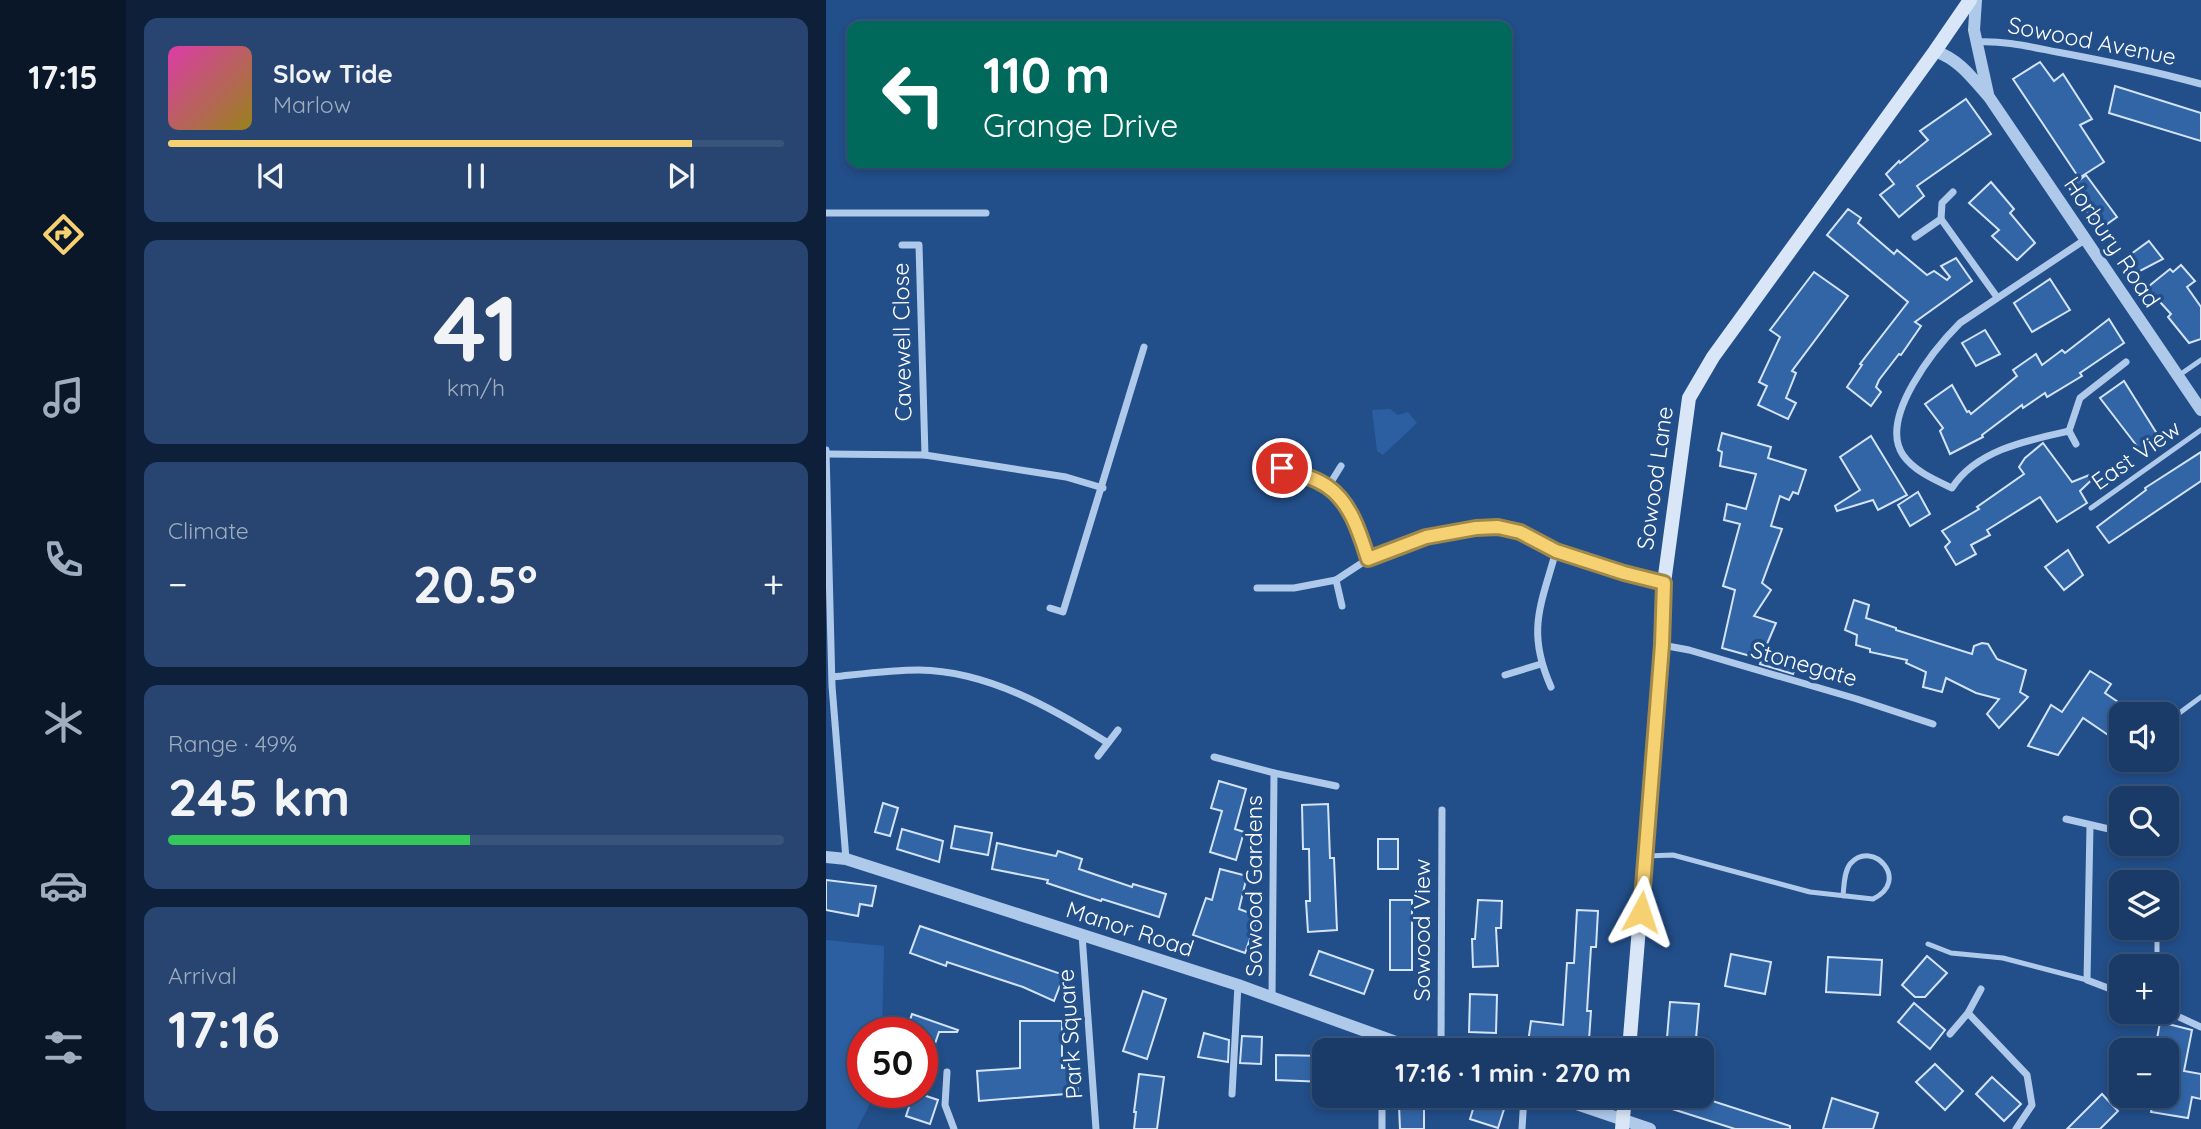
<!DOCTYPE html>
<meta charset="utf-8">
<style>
:root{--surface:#1a3a67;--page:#274570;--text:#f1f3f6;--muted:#9fadc0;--line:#38547b;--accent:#f6d171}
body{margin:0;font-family:Quicksand,sans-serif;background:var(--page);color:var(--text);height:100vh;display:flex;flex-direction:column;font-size:26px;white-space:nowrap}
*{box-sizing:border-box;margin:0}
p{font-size:23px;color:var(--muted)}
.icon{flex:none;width:38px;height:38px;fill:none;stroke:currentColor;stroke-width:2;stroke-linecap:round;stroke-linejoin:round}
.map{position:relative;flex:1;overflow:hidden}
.drawer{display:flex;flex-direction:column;gap:18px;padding:18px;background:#0e2039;width:700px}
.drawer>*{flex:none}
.top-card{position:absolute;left:21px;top:21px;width:665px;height:147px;border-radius:14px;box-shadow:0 4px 10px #0003,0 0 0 2px var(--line);background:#00695c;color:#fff;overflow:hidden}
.fabs{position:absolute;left:1283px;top:702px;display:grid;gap:14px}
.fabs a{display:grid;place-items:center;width:70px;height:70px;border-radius:14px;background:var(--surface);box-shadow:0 4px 10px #0003,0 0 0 2px var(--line);font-size:35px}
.speed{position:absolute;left:21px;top:1017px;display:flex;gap:14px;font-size:35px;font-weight:700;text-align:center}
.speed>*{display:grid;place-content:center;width:91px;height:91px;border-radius:50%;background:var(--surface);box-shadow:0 4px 10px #0003,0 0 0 2px var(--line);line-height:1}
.speed .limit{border:10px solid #d22;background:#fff;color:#111}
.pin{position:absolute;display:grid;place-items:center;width:60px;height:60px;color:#fff;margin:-30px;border:4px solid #fff;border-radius:50%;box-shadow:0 2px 7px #0007}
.me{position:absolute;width:77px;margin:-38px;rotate:5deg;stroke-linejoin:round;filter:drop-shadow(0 0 5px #0008)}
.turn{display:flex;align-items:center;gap:24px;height:147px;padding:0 21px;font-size:32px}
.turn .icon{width:91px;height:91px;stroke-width:2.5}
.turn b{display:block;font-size:49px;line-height:60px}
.big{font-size:52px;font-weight:800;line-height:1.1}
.drawer .widget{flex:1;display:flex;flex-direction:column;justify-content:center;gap:10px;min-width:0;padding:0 24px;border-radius:14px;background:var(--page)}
.drawer .dial{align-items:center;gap:0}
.dial b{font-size:91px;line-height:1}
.song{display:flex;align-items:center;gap:21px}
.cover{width:84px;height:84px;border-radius:10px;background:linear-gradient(135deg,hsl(320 70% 55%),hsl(50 70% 35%))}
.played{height:7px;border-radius:4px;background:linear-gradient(90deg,var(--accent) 85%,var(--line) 85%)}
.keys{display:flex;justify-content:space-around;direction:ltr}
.heat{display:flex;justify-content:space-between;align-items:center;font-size:38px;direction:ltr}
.charge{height:10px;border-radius:5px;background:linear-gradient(90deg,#34c759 49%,var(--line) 0)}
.trip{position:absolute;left:486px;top:1038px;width:402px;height:70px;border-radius:14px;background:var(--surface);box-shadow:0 4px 10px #0003,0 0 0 2px var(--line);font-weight:800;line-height:70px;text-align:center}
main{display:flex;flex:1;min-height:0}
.menu{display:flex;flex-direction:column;width:126px;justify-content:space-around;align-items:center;background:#0a1729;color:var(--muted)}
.menu .icon{width:49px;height:49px}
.menu .on{color:var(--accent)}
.menu b{font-size:32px;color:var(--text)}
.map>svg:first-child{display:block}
.green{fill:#2c5fa1}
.building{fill:#3265a6;stroke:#d3e3f8;stroke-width:2}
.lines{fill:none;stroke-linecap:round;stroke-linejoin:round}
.service{stroke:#aec9ea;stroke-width:5}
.minor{stroke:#aec9ea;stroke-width:7}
.tertiary{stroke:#aec9ea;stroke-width:12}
.secondary{stroke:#d9e6f8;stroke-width:14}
.route-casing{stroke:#a08849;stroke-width:18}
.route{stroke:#f6d171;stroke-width:12}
.labels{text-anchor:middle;stroke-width:7;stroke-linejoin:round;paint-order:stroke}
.street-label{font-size:23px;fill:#fff;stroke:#224e89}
</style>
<main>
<nav class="menu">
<b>17:15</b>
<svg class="icon on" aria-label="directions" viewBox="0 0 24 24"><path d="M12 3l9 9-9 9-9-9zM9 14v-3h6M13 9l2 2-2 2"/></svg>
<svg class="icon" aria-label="music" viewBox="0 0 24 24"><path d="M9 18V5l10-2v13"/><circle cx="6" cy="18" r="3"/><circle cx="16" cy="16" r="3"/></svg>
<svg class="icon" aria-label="phone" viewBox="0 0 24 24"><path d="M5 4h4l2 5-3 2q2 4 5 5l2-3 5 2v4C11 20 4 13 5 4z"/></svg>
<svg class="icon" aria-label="climate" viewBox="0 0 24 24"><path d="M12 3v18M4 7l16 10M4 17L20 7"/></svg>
<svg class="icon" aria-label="car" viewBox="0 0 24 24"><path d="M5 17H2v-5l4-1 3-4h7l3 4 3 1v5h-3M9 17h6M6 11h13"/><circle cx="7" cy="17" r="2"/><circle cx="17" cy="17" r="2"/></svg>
<svg class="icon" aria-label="filters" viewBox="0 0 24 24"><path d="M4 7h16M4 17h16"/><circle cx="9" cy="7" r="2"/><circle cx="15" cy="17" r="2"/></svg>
</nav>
<section class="drawer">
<div class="widget">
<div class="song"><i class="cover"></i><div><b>Slow Tide</b><p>Marlow</p></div></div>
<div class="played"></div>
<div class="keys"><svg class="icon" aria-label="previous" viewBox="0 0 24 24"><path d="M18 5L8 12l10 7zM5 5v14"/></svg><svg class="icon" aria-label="pause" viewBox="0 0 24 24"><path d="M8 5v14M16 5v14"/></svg><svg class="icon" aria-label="next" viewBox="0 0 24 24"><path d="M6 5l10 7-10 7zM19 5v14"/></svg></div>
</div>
<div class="widget dial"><b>41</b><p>km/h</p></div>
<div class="widget"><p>Climate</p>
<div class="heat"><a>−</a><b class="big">20.5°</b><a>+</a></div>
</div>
<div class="widget"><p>Range · 49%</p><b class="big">245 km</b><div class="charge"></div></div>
<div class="widget"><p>Arrival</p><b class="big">17:16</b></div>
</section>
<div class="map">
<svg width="1375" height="1129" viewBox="0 0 1375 1129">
<rect width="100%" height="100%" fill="#224e89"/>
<g class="green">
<polygon points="564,409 572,415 582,412 591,423 557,455 551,451 546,410"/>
<polygon points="0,940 58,946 56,1032 37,1032 37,1092 50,1092 31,1129 0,1129"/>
</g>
<g class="building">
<polygon points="1214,62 1228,81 1237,74 1266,119 1254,125 1278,162 1253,178 1187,79"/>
<polygon points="1289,86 1375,113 1375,141 1283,113"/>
<polygon points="1140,99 1165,134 1091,186 1098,196 1073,217 1054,195 1068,184 1060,174 1073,161 1074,163 1102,140 1094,131"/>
<polygon points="1260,175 1291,217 1274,229 1243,188"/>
<polygon points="1165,182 1188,209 1184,213 1209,243 1191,260 1166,236 1173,230 1143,203"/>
<polygon points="1022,209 1035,218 1032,223 1068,254 1071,250 1101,275 1108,271 1121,280 1124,277 1115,266 1130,258 1146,281 1089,322 1095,326 1075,355 1073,354 1053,380 1050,387 1055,392 1045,406 1021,387 1036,365 1034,364 1082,302 1001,235"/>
<polygon points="1323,241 1337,259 1312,272 1301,257"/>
<polygon points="1355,265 1369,281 1361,287 1375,307 1375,339 1363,343 1342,317 1345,314 1323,290 1323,286 1344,269 1347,272"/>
<polygon points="988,272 1022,296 966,371 970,373 960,398 970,403 962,419 932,405 941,386 933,382 954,337 944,330"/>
<polygon points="1224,279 1244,310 1206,332 1188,303"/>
<polygon points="1283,319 1298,343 1254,373 1256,376 1221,397 1219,393 1197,408 1196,405 1156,435 1157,437 1124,454 1114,431 1117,428 1099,404 1126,385 1141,412 1143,411 1145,414 1191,376 1187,370 1210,354 1216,365 1236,350 1239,353"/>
<polygon points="1159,330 1174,354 1150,366 1136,343"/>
<polygon points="1298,381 1333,437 1314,450 1274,398"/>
<polygon points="896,433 945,447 942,458 980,470 972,494 967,492 963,500 954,496 945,526 956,529 936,583 945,590 928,616 950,623 938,651 972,659 967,674 934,664 937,654 935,659 896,648 909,590 897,586 914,524 898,520 901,504 920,509 930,474 894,466 896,452 892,450"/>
<polygon points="1045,436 1081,495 1052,510 1047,500 1011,511 1009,506 1034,490 1014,457"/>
<polygon points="1217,443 1246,482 1276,470 1254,491 1261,503 1231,522 1214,497 1161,530 1164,535 1145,545 1150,554 1130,565 1119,547 1124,542 1116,531 1153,509 1151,507 1198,474 1193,467 1199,458"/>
<polygon points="1375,452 1375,481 1283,543 1271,527 1320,490 1319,488"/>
<polygon points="1092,492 1104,514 1084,526 1072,505"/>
<polygon points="1242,550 1257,575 1238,590 1219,567"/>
<polygon points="1028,600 1043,605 1040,618 1070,628 1070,630 1146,654 1148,646 1156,643 1162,644 1171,659 1200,670 1194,692 1202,697 1173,728 1161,714 1173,699 1150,693 1120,678 1116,692 1097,687 1100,672 1080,663 1081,660 1044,652 1044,649 1030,645 1031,635 1019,630"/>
<polygon points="1264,671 1285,684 1279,693 1295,704 1295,730 1288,739 1257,718 1232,755 1202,746 1225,705 1236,712"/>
<polygon points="393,781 420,789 409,829 418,832 410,860 384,852 396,811 385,808"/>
<polygon points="57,803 72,808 64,836 49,832"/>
<polygon points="502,804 504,858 508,858 511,930 482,932 480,901 484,901 483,849 477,849 476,805"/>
<polygon points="129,826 166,833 162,855 125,848"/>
<polygon points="76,829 117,841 113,862 71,849"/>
<rect x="552" y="839" width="20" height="30"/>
<polygon points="171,843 230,856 232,851 256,859 253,869 306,887 307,884 340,894 333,917 276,899 275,901 221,883 222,880 166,869"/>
<polygon points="394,869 421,876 413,909 432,916 419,953 367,935 380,898 386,900"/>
<polygon points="0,880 50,886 46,906 34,904 32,916 0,910"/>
<rect x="564" y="900" width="22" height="70"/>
<polygon points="652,900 676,901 675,928 670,928 672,966 647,967 646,939 649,939"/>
<polygon points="751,910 772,911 770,947 765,947 761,1011 765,1011 763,1040 738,1037 736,1050 701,1050 705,1021 737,1025 741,963 748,963"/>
<polygon points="94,926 238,975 228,1001 197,987 121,962 120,966 84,953"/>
<polygon points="493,951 547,970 538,994 484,975"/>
<polygon points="905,954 945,962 939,994 899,986"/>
<polygon points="1101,956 1121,973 1099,997 1089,997 1076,985"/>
<polygon points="1002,957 1056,960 1054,995 1000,992"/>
<polygon points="317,991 340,999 321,1059 297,1051"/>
<polygon points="644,994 671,995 670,1033 643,1032"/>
<polygon points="844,1002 873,1004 869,1050 840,1050"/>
<polygon points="1088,1003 1119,1030 1104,1049 1072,1022"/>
<polygon points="86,1014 132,1030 131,1032 113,1032 99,1073 96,1073 96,1032 80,1032"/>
<polygon points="194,1021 236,1021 236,1068 250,1067 252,1093 153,1101 151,1071 194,1068"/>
<polygon points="1334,1022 1366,1030 1358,1071 1375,1074 1375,1099 1366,1097 1362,1118 1325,1112 1328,1096 1340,1096 1340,1050 1329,1050"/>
<polygon points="378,1033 403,1040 402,1062 372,1057"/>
<polygon points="416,1036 436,1037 435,1064 414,1063"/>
<polygon points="450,1055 499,1056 499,1082 450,1080"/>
<polygon points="1109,1064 1137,1091 1119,1110 1090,1082"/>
<polygon points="313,1074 338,1077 331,1129 308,1129 310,1112 308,1112"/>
<polygon points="1166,1077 1195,1104 1178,1121 1150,1094"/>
<polygon points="88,1092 112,1100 104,1124 80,1116"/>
<polygon points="1276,1094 1292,1111 1274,1129 1241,1129"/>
<polygon points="651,1096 680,1103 672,1128 644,1119"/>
<polygon points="816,1096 871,1096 964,1126 964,1129 909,1129 815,1099"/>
<polygon points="1006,1098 1052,1113 1047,1129 997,1129"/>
<polygon points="573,1105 598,1105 598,1129 574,1129"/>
</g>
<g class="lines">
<g class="service">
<polyline points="1352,376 1375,360"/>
<polyline points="1265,508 1375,430"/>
<polyline points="1340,723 1375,697"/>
<path d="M820 856 847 855 984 892 1047 899C1085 881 1047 838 1024 864 1018 872 1018 886 1017 896"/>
<polyline points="1331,928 1331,966"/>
<polyline points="1102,944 1125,953 1177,958 1261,980"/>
</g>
<g class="minor">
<path d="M1150 42C1177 40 1205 47 1231 52 1280 61 1327 71 1375 84"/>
<polyline points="0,213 160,213"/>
<polyline points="1115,219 1116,203 1127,192"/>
<polyline points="1089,237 1115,219 1171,297"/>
<polyline points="76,245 93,245 99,455"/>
<path d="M1243 431C1202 440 1150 450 1126 488 1109 480 1088 471 1077 455 1052 418 1109 348 1134 323L1260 239"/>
<polyline points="1250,444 1243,431 1254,398 1300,362"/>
<polyline points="0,450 6,686 20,859"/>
<polyline points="0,454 99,455 240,477 277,488"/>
<path d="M456 468C470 473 490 478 502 487 525 503 534 534 542 559"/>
<polyline points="502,487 515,466"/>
<polyline points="510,580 516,606"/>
<polyline points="431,588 468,588 510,580 542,559 580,542 626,532 672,527 694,532 730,551 798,573 838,583"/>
<polyline points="224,608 237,612 318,347"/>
<polyline points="836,645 863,650 1031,699 1107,724"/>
<polyline points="679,675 715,664"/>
<path d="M7 677C36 674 65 670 93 670 162 671 226 708 282 743"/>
<path d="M725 687C700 631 715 605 730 551"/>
<polyline points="272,756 292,730"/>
<polyline points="388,757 448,773 510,786"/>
<polyline points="1240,819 1283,829"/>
<polyline points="1264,826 1261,980 1295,993"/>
<polyline points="256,935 270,1129"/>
<polyline points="446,998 448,773"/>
<polyline points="1340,1011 1375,1027"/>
<polyline points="1142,1013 1201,1075 1206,1105 1190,1129"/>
<polyline points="1124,1034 1142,1013 1155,989"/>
<polyline points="615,1050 616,810"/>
<polyline points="121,1072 119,1105 128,1129"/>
<polyline points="406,1094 412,985"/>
<polyline points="556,1096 556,1129"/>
<polyline points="696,1129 698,1096"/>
</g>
<g class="tertiary">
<polyline points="1150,0 1148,30 1162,94"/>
<path d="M1109 51C1134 60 1146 78 1163 97L1375 410"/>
<polyline points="0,857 20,859 412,985 592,1050"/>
<polyline points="727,1096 824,1129"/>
</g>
<g class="secondary">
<polyline points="803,1050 836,645 838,583 863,398 887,357 1109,51 1144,0"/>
<polyline points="796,1129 799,1096"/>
</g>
</g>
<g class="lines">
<defs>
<path id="route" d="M456 468C471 473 490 478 502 487 525 503 534 534 542 559L600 537 650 528 672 527 694 532 730 551 798 573 838 583 836 645 815 912"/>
</defs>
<use href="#route" class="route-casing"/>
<use href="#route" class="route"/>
</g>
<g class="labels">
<g class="street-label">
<text transform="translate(1266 41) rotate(11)" y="8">Sowood Avenue</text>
<text transform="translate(1286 242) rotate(56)" y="8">Horbury Road</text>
<text transform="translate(76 342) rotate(-91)" y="8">Cavewell Close</text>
<text transform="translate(1310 455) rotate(-35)" y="8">East View</text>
<text transform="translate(829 478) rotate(-82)" y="8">Sowood Lane</text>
<text transform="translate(978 664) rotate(16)" y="8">Stonegate</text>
<text transform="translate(428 886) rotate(-90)" y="8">Sowood Gardens</text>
<text transform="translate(304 929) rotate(18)" y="8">Manor Road</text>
<text transform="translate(596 930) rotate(-90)" y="8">Sowood View</text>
<text transform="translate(244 1034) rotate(-94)" y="8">Park Square</text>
</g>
</g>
</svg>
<div class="fabs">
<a><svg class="icon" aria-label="sound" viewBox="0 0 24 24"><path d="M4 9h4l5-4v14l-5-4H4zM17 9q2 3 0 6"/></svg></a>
<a><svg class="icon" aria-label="search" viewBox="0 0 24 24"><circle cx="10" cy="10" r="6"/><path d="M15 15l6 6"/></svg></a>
<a><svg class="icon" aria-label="layers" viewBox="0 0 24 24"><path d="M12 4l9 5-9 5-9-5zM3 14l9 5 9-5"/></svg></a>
<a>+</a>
<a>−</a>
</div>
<div class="speed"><div class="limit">50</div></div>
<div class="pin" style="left:456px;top:468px;background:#d93025"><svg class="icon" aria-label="arrive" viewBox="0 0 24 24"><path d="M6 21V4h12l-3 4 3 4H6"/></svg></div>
<svg class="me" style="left:815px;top:912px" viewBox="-20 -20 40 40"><path d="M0-17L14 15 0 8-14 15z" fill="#f6d171" stroke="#fff" stroke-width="4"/></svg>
<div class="trip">17:16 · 1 min · 270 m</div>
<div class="top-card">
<div class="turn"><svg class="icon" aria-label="left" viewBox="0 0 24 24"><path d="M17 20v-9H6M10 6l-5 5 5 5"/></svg><div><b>110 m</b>Grange Drive</div></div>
</div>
</div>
</main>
